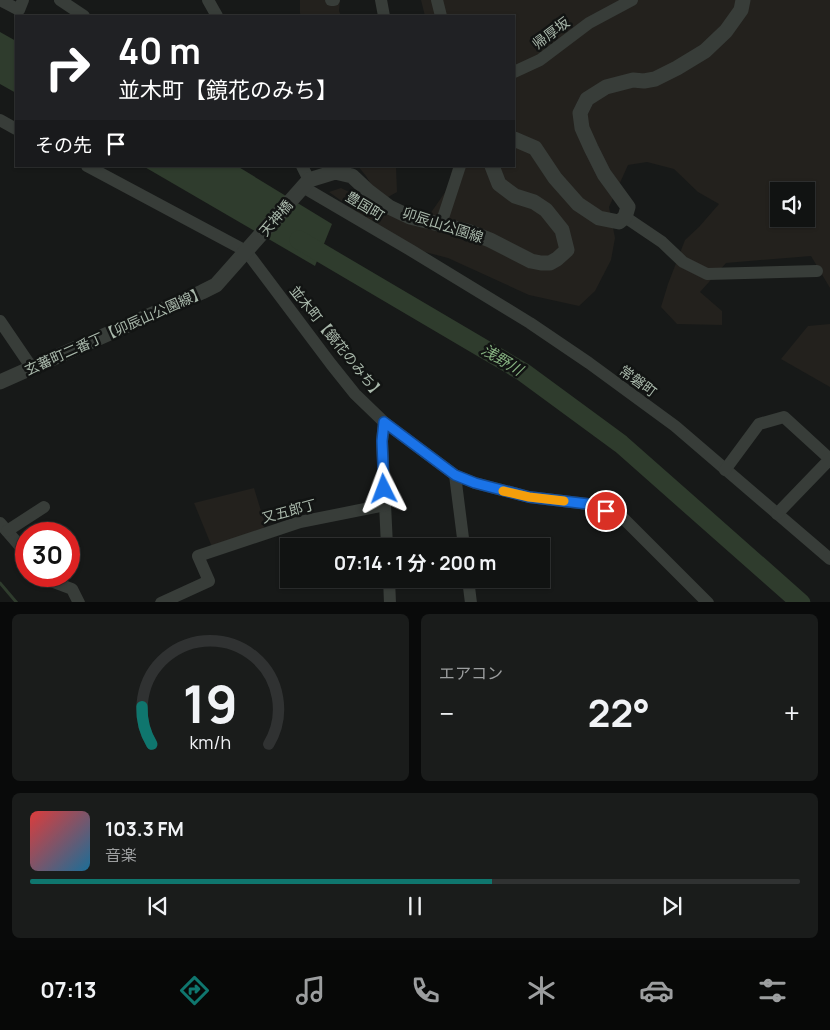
<!DOCTYPE html>
<html lang="ja">
<meta charset="utf-8">
<style>
:root{--surface:#111312;--page:#1a1c1b;--text:#f1f3f6;--muted:#9c9e9f;--line:#303232;--accent:#0f766e}
body{margin:0;font-family:Manrope,"Noto Sans JP",sans-serif;background:var(--page);color:var(--text);height:100vh;display:flex;flex-direction:column;font-size:19px;white-space:nowrap}
*{box-sizing:border-box;margin:0}
p{font-size:16px;color:var(--muted)}
.icon{flex:none;width:28px;height:28px;fill:none;stroke:currentColor;stroke-width:2;stroke-linecap:round;stroke-linejoin:round}
.map{position:relative;height:602px;overflow:hidden}
.details{display:flex;flex-direction:column;gap:12px;padding:12px;background:#090a0a;flex:1}
.details>*{flex:none}
.guide{position:absolute;left:15px;top:15px;width:500px;height:152px;border-radius:0px;box-shadow:0 1px 4px #0004,0 0 0 1px var(--line);background:#202124;color:#fff;overflow:hidden}
.controls{position:absolute;left:770px;top:182px;display:grid;gap:10px}
.controls a{display:grid;place-items:center;width:45px;height:45px;border-radius:0px;background:var(--surface);box-shadow:0 1px 4px #0004,0 0 0 1px var(--line);font-size:25px}
.speed{position:absolute;left:15px;top:522px;display:flex;gap:10px;font-size:25px;font-weight:700;text-align:center}
.speed>*{display:grid;place-content:center;width:65px;height:65px;border-radius:50%;background:var(--surface);box-shadow:0 1px 4px #0004,0 0 0 1px var(--line);line-height:1}
.speed .limit{border:8px solid #d22;background:#fff;color:#111}
.pin{position:absolute;display:grid;place-items:center;width:42px;height:42px;color:#fff;margin:-21px;border:2px solid #fff;border-radius:50%;box-shadow:0 1px 5px #0007}
.me{position:absolute;width:55px;margin:-28px;rotate:357deg;stroke-linejoin:round;filter:drop-shadow(0 0 4px #0008)}
.turn{display:flex;align-items:center;gap:18px;height:105px;padding:0 20px;font-size:22px}
.turn .icon{width:65px;height:65px;stroke-width:2.5}
.turn b{display:block;font-size:35px;line-height:42px}
.then{display:flex;align-items:center;height:48px;padding:0 20px;background:#0003;gap:10px;font-size:19px}
.big{font-size:38px;font-weight:700;line-height:1.1}
.details .widget{flex:1;display:flex;flex-direction:column;justify-content:center;gap:8px;min-width:0;padding:0 18px;border-radius:8px;background:var(--page)}
.details .dial{align-items:center;gap:0}
.dial svg{height:130px;overflow:visible;fill:none;stroke:var(--line);stroke-width:7;stroke-linecap:round;text-anchor:middle}
.dial text{fill:var(--text);stroke:none}
.song{display:flex;align-items:center;gap:15px}
.cover{width:60px;height:60px;border-radius:8px;background:linear-gradient(135deg,hsl(0 70% 55%),hsl(200 70% 35%))}
.played{height:5px;border-radius:2px;background:linear-gradient(90deg,var(--accent) 60%,var(--line) 60%)}
.keys{display:flex;justify-content:space-around;direction:ltr}
.heat{display:flex;justify-content:space-between;align-items:center;font-size:28px;direction:ltr}
.details .tiles{flex:1;display:grid;gap:12px;grid-template-columns:1fr 1fr}
.widget:last-child{grid-column:span 2}
.trip{position:absolute;left:280px;top:538px;width:270px;height:50px;border-radius:0px;background:var(--surface);box-shadow:0 1px 4px #0004,0 0 0 1px var(--line);font-weight:700;line-height:50px;text-align:center}
.tab-bar{display:flex;height:80px;justify-content:space-around;align-items:center;background:#070807;color:var(--muted)}
.tab-bar .icon{width:35px;height:35px}
.tab-bar .on{color:var(--accent)}
.tab-bar b{font-size:22px;color:var(--text)}
.map>svg:first-child{display:block}
.green{fill:#23211d;fill-rule:evenodd}
.water{fill:#2f3c2d}
.lines{fill:none;stroke-linecap:round;stroke-linejoin:round}
.stream{stroke:#2f3c2d;stroke-width:3}
.river{stroke:#2f3c2d;stroke-width:19}
.minor{stroke:#383d39;stroke-width:12}
.tertiary{stroke:#383d39;stroke-width:15}
.route-casing{stroke:#114b97;stroke-width:12}
.route{stroke:#1a73e8;stroke-width:9}
.slow{stroke:#f59e0b;stroke-width:9}
.labels{text-anchor:middle;stroke-width:5;stroke-linejoin:round;paint-order:stroke}
.street-label{font-size:14px;fill:#a9b8ab;stroke:#121413}
.water-label{font-size:15px;font-style:italic;fill:#86b281;stroke:#121413}
</style>
<div class="map">
<svg width="830" height="603" viewBox="0 0 830 603">
<rect width="100%" height="100%" fill="#171918"/>
<g class="green">
<polygon points="300,0 340,0 339,11 341,16 301,16 300,13"/>
<path d="M421 0H830V288L811 256 726 263 700 292 722 311V325L677 324 661 307 668 284 685 240 699 227 719 204 698 192 674 169 647 162 628 165 609 207 615 238 611 260 595 291 579 306 529 295 448 258 406 247 329 192 341 188 421 227 448 188 453 166H514V16H425ZM779 191H806V219H779Z"/>
<polygon points="358,166 396,166 397,192 381,201 366,176"/>
<polygon points="830,324 830,387 781,359 808,326"/>
<polygon points="254,488 265,524 263,530 212,547 194,503"/>
</g>
<g class="water">
<polygon points="0,32 16,41 16,93 0,84"/>
<polygon points="143,166 237,166 332,224 315,266"/>
</g>
<g class="lines">
<polyline class="stream" points="0,583 17,603"/>
<polyline class="river" points="299,240 523,372 621,444 801,603"/>
<g class="minor">
<polyline points="0,0 19,10 23,0"/>
<polyline points="60,0 84,16"/>
<polyline points="208,0 217,16"/>
<polyline points="331,0 334,0"/>
<polyline points="381,0 384,16"/>
<polyline points="437,0 441,16"/>
<polyline points="514,72 540,60 589,23 632,0"/>
<polyline points="0,120 16,129"/>
<polyline points="87,166 246,251 331,364 355,394 384,422 455,475 475,483 529,497 588,504 623,518 708,603"/>
<polyline points="302,166 309,180"/>
<polyline points="303,187 412,251 530,323 589,363 675,426 830,559"/>
<polyline points="625,217 662,242 683,262 707,274 817,271"/>
<polyline points="441,224 460,166"/>
<polyline points="0,321 32,368"/>
<polyline points="384,422 382,441 387,546"/>
<polyline points="725,470 759,424 784,417 830,459 777,514"/>
<polyline points="455,475 464,546"/>
<polyline points="0,523 26,553"/>
<polyline points="7,531 44,507"/>
<polyline points="45,576 48,580 72,589 79,603"/>
<polyline points="389,579 390,603"/>
<polyline points="468,579 471,603"/>
<polyline points="161,603 209,581 198,556 300,522 385,505"/>
</g>
<g class="tertiary">
<polyline points="514,139 535,148 555,178 578,204 599,218 619,222 625,217 628,207 604,174 591,148 582,128 580,113 587,99 606,87 633,80 644,81 655,79 677,68 705,51 726,31 741,10 743,0"/>
<polyline points="0,382 202,292 216,285 309,180 335,172 352,176 368,191 389,207 410,217 467,231 490,240 531,261 541,263 550,263 557,259 567,250 562,230 546,210 534,202 515,196 499,184 492,166"/>
</g>
</g>
<g class="lines">
<defs>
<polyline id="route" points="384,489 382,441 384,422 455,475 475,483 529,497 588,504 606,511"/>
</defs>
<use href="#route" class="route-casing"/>
<use href="#route" class="route"/>
<polyline class="slow" points="503,491 529,497 564,501"/>
</g>
<g class="labels">
<g class="street-label">
<text transform="translate(551 33) rotate(-37)" y="5">帰厚坂</text>
<text transform="translate(365 206) rotate(31)" y="5">豊国町</text>
<text transform="translate(276 218) rotate(-49)" y="5">天神橋</text>
<text transform="translate(443 225) rotate(18)" y="5">卯辰山公園線</text>
<text transform="translate(115 331) rotate(-24)" y="5">玄蕃町二番丁【卯辰山公園線】</text>
<text transform="translate(337 342) rotate(51)" y="5">並木町【鏡花のみち】</text>
<text transform="translate(638 381) rotate(36)" y="5">常磐町</text>
<text transform="translate(289 511) rotate(-15)" y="5">又五郎丁</text>
</g>
<g class="water-label">
<text transform="translate(502 360) rotate(31)" y="5">浅野川</text>
</g>
</g>
</svg>
<div class="controls">
<a><svg class="icon" aria-label="sound" viewBox="0 0 24 24"><path d="M4 9h4l5-4v14l-5-4H4zM17 9q2 3 0 6"/></svg></a>
</div>
<div class="speed"><div class="limit">30</div></div>
<div class="pin" style="left:606px;top:511px;background:#d93025"><svg class="icon" aria-label="arrive" viewBox="0 0 24 24"><path d="M6 21V4h12l-3 4 3 4H6"/></svg></div>
<svg class="me" style="left:384px;top:489px" viewBox="-20 -20 40 40"><path d="M0-17L14 15 0 8-14 15z" fill="#1a73e8" stroke="#fff" stroke-width="4"/></svg>
<div class="trip">07:14 · 1 分 · 200 m</div>
<div class="guide">
<div class="turn"><svg class="icon" aria-label="right" viewBox="0 0 24 24"><path d="M7 20v-9h11M14 6l5 5-5 5"/></svg><div><b>40 m</b>並木町【鏡花のみち】</div></div>
<div class="then">その先<svg class="icon" aria-label="arrive" viewBox="0 0 24 24"><path d="M6 21V4h12l-3 4 3 4H6"/></svg></div>
</div>
</div>
<section class="details">
<div class="tiles">
<div class="widget dial"><svg viewBox="0 0 100 80">
<path d="M14 69A42 42 0 1 1 86 69"/>
<path d="M14 69A42 42 0 0 1 8 46" stroke="#0f766e"/>
<text x="50" y="56" font-size="32" font-weight="700">19</text>
<text x="50" y="72" font-size="11">km/h</text>
</svg></div>
<div class="widget"><p>エアコン</p>
<div class="heat"><a>−</a><b class="big">22°</b><a>+</a></div>
</div>
<div class="widget">
<div class="song"><i class="cover"></i><div><b>103.3 FM</b><p>音楽</p></div></div>
<div class="played"></div>
<div class="keys"><svg class="icon" aria-label="previous" viewBox="0 0 24 24"><path d="M18 5L8 12l10 7zM5 5v14"/></svg><svg class="icon" aria-label="pause" viewBox="0 0 24 24"><path d="M8 5v14M16 5v14"/></svg><svg class="icon" aria-label="next" viewBox="0 0 24 24"><path d="M6 5l10 7-10 7zM19 5v14"/></svg></div>
</div>
</div>
</section>
<nav class="tab-bar">
<b>07:13</b>
<svg class="icon on" aria-label="directions" viewBox="0 0 24 24"><path d="M12 3l9 9-9 9-9-9zM9 14v-3h6M13 9l2 2-2 2"/></svg>
<svg class="icon" aria-label="music" viewBox="0 0 24 24"><path d="M9 18V5l10-2v13"/><circle cx="6" cy="18" r="3"/><circle cx="16" cy="16" r="3"/></svg>
<svg class="icon" aria-label="phone" viewBox="0 0 24 24"><path d="M5 4h4l2 5-3 2q2 4 5 5l2-3 5 2v4C11 20 4 13 5 4z"/></svg>
<svg class="icon" aria-label="climate" viewBox="0 0 24 24"><path d="M12 3v18M4 7l16 10M4 17L20 7"/></svg>
<svg class="icon" aria-label="car" viewBox="0 0 24 24"><path d="M5 17H2v-5l4-1 3-4h7l3 4 3 1v5h-3M9 17h6M6 11h13"/><circle cx="7" cy="17" r="2"/><circle cx="17" cy="17" r="2"/></svg>
<svg class="icon" aria-label="filters" viewBox="0 0 24 24"><path d="M4 7h16M4 17h16"/><circle cx="9" cy="7" r="2"/><circle cx="15" cy="17" r="2"/></svg>
</nav>
